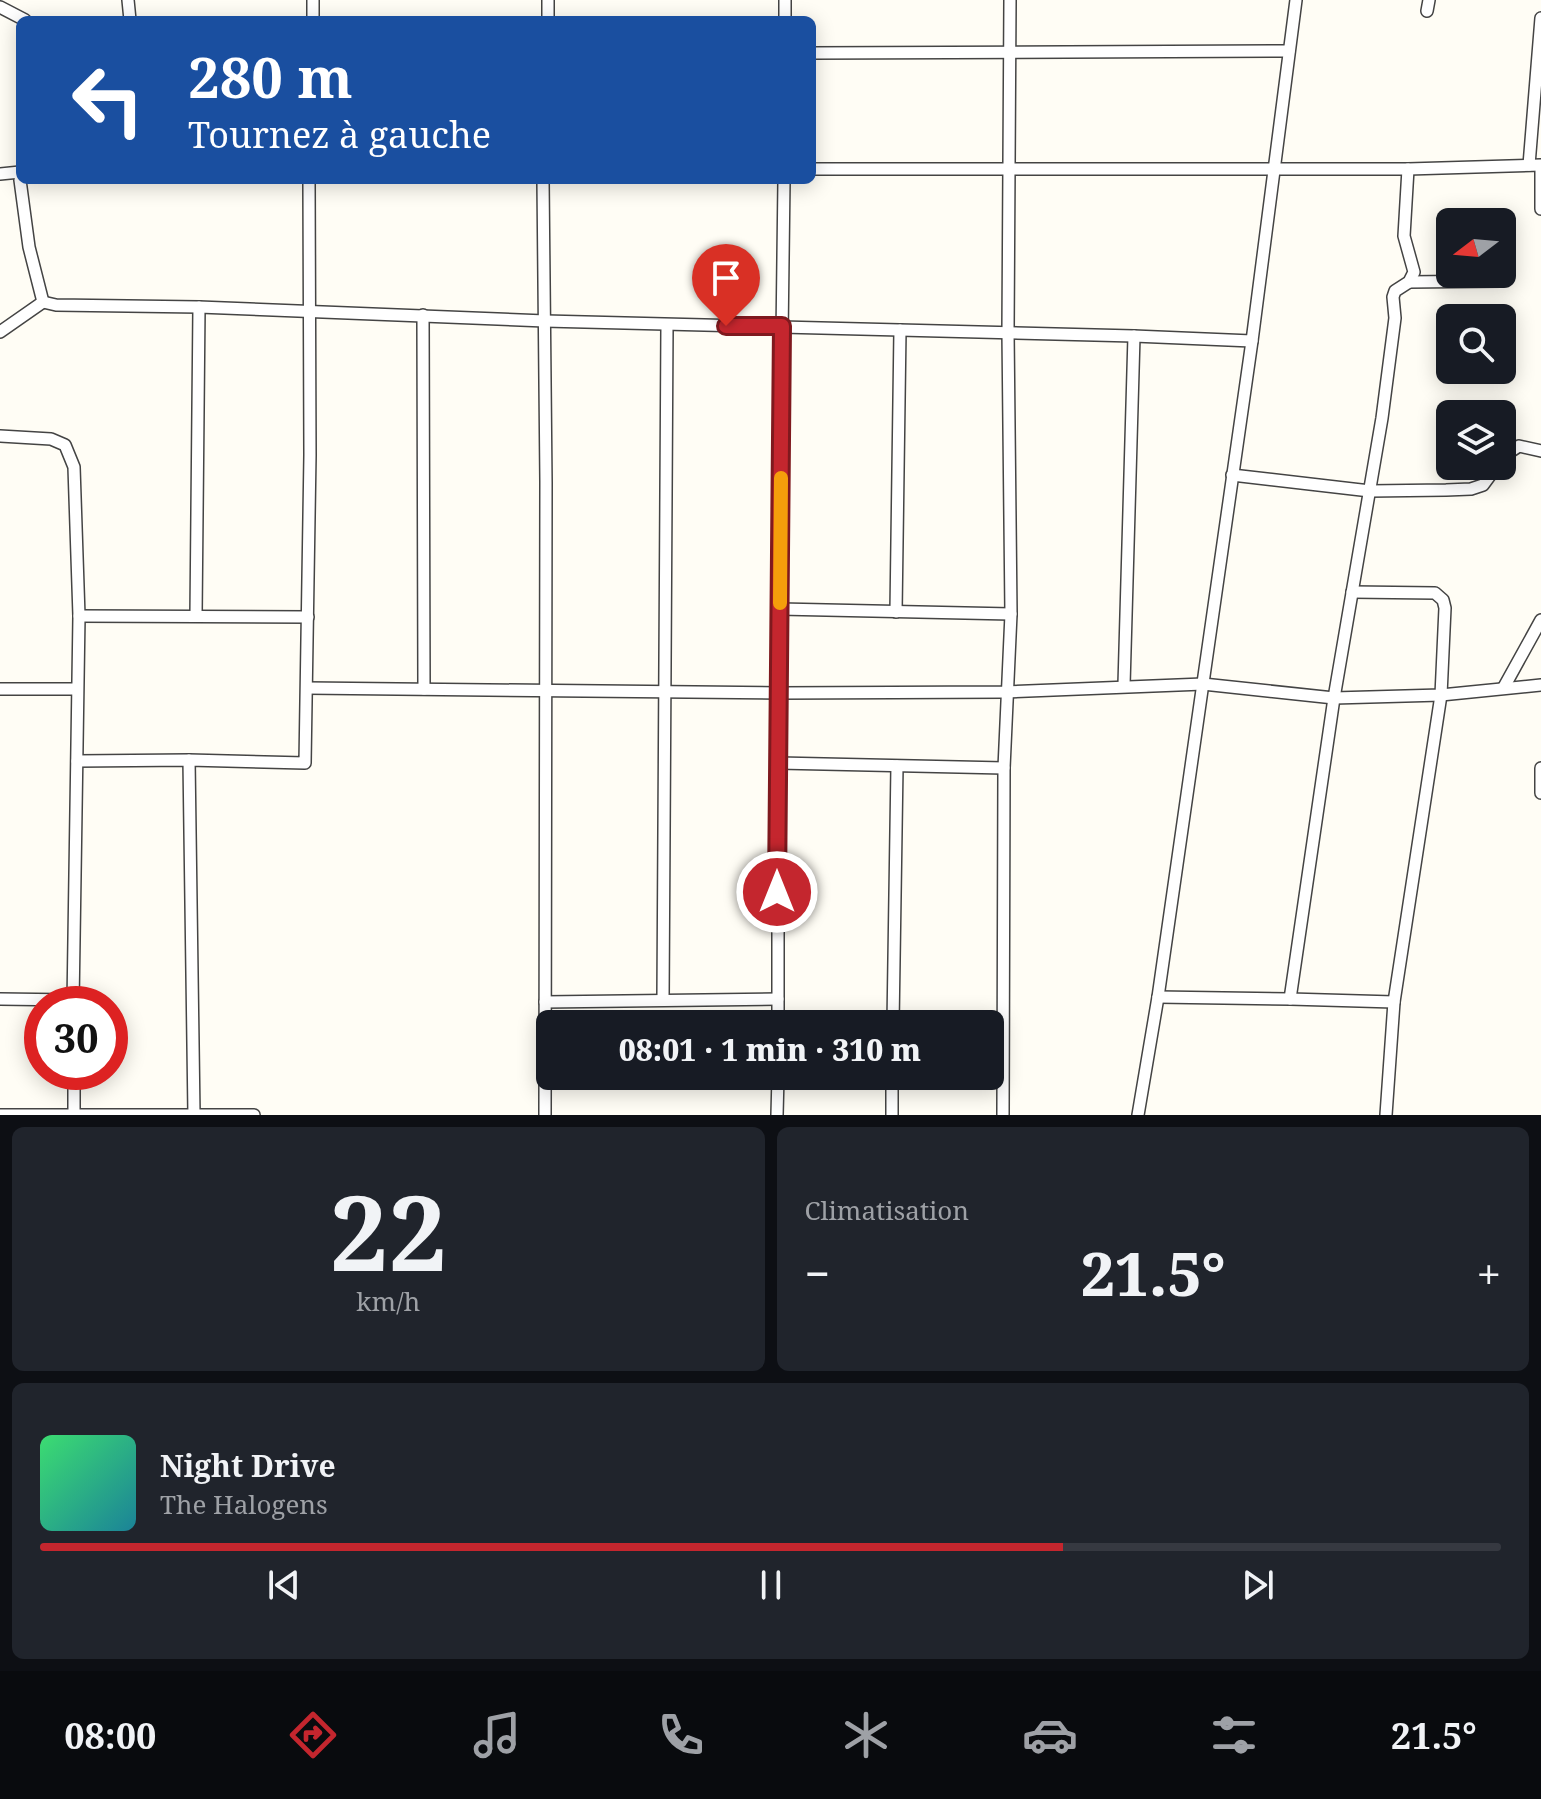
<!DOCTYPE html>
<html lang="fr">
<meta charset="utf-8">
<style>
:root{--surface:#171b24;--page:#20242c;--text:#f1f3f6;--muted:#9ea1a6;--line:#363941;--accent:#c4262e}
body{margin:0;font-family:"Noto Serif",serif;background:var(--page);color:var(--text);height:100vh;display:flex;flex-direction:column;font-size:30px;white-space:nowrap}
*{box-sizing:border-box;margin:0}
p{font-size:26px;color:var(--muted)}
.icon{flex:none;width:44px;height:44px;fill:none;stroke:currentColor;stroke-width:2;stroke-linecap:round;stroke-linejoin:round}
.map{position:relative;height:1115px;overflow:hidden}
.drawer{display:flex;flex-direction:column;gap:12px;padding:12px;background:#0d0f14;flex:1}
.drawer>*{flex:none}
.hud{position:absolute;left:16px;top:16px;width:800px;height:168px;border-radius:12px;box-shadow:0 4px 20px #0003;background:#1a4fa0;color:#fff;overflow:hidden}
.needle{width:52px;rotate:254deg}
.tools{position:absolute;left:1436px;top:208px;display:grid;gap:16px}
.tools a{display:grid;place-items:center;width:80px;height:80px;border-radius:12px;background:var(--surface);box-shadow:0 4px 20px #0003;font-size:40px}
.speed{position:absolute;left:24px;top:986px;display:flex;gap:16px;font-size:40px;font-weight:700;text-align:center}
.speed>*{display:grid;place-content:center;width:104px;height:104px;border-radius:50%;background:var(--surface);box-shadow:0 4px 20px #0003;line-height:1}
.speed .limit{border:12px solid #d22;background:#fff;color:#111}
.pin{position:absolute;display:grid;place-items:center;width:68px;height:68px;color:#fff;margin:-82px -34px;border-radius:50% 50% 50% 0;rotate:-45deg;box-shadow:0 0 8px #0007}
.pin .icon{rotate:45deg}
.me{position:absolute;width:88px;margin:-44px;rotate:0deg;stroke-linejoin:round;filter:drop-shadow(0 0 6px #0008)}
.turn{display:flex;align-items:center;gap:28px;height:168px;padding:0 40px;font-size:36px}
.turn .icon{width:104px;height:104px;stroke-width:2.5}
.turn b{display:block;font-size:56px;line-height:68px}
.big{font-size:60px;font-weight:800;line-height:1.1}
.drawer .card{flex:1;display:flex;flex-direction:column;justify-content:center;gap:12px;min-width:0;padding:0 28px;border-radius:12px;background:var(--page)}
.drawer .dial{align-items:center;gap:0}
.dial b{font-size:104px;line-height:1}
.song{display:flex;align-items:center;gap:24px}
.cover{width:96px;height:96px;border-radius:12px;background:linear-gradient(135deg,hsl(140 70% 55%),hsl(190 70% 35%))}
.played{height:8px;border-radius:4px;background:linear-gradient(90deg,var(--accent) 70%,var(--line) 70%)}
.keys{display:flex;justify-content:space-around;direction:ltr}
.heat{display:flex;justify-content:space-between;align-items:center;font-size:44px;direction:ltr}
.drawer .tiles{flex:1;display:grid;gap:12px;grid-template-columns:1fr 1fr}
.card:last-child{grid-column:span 2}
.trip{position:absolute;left:536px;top:1010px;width:468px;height:80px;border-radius:12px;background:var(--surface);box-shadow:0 4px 20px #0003;font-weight:800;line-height:80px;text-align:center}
.tabs{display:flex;height:128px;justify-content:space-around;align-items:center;background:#090b0e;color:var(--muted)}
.tabs .icon{width:56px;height:56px}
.tabs .on{color:var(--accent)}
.tabs b{font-size:36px;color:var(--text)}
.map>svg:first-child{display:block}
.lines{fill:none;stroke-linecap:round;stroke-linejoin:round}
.street-casing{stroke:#444;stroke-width:14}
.street{stroke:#fff;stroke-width:11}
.route-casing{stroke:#7f191e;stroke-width:20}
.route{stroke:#c4262e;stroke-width:14}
.slow{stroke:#f59e0b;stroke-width:14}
</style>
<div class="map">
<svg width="1541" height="1115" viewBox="0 0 1541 1115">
<rect width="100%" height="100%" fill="#fffdf5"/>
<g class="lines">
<defs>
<g id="street">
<polyline points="128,0 130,20"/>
<polyline points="785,0 785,20"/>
<polyline points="0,7 25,20"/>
<polyline points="1427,11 1429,0"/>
<polyline points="313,20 313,0"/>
<polyline points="548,20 548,0"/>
<polyline points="812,53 1289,51"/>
<polyline points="1529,165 1541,18"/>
<polyline points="1541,166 1541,209"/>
<polyline points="812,169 1408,169 1541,165"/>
<polyline points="0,174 20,172"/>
<polyline points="20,180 29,247 43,302"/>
<polyline points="543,180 546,482 545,1115"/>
<polyline points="1409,282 1501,281"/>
<polyline points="43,302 56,305 199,307 545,321 1134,336 1252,341"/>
<polyline points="423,315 424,689"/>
<polyline points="0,332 43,302"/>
<polyline points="0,436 51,439 65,445 74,467 79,616 73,1004"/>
<polyline points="1502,457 1519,446 1541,451"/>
<polyline points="1232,475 1370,491 1446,490 1471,489 1483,485 1497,466"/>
<polyline points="1352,592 1435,593 1443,600 1445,608 1441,695 1394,1002 1386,1115"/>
<polyline points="780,609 1011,614"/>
<polyline points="896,612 900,330"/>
<polyline points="79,616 308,617"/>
<polyline points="196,616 199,307"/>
<polyline points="1124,685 1134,336"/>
<polyline points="1504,687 1541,620"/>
<polyline points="307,688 780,693 1005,692 1203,684 1334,698 1441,695 1541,685"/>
<polyline points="0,689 77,689"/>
<polyline points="189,760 194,1115"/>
<polyline points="77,761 189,760 305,763 310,455 309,180"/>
<polyline points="779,763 1004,768"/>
<polyline points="1541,768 1541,793"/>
<polyline points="1158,997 1290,999"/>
<polyline points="0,999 73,1000"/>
<polyline points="663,1000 667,325"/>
<polyline points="545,1002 778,999"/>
<polyline points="1394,1002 1290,999 1334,698 1382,418 1395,318 1393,297 1395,291 1409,282 1414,272 1404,236 1408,169"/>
<polyline points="778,1024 778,649 784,180"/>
<polyline points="893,1024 897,766"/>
<polyline points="74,1072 74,1115"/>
<polyline points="0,1115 254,1115"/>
<polyline points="777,1115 778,1076"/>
<polyline points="892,1115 892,1076"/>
<polyline points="1003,1115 1004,768 1011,614 1008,332 1010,0"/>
<polyline points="1138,1115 1158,997 1252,341 1296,0"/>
</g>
</defs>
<use href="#street" class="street-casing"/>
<use href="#street" class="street"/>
</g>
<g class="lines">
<defs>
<polyline id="route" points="726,326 782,326 777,892"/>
</defs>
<use href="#route" class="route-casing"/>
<use href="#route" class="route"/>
<polyline class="slow" points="780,603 781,478"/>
</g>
</svg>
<div class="tools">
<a><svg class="needle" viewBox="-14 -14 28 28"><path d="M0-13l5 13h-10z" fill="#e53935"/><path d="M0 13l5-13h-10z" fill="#9ea1a6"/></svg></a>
<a><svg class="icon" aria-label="search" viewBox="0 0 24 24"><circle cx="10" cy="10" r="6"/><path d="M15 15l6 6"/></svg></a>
<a><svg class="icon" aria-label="layers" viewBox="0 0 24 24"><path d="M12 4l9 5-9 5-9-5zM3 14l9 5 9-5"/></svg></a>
</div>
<div class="speed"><div class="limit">30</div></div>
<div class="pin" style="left:726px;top:326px;background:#d93025"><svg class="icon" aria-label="arrive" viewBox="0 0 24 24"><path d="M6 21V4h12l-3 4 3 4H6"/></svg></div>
<svg class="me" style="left:777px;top:892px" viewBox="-20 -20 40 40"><circle r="17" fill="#c4262e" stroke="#fff" stroke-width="3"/><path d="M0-11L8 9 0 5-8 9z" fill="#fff"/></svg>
<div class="trip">08:01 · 1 min · 310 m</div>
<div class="hud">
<div class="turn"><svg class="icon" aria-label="left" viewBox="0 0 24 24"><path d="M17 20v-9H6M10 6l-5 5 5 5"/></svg><div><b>280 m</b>Tournez à gauche</div></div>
</div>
</div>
<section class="drawer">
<div class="tiles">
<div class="card dial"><b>22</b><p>km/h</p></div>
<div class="card"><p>Climatisation</p>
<div class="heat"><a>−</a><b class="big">21.5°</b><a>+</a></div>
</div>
<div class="card">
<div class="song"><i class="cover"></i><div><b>Night Drive</b><p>The Halogens</p></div></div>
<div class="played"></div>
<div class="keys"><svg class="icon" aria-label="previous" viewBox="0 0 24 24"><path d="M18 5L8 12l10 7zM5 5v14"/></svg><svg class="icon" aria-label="pause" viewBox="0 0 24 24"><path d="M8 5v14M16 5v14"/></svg><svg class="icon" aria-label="next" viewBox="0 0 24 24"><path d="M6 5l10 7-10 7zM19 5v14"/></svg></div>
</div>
</div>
</section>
<nav class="tabs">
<b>08:00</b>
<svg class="icon on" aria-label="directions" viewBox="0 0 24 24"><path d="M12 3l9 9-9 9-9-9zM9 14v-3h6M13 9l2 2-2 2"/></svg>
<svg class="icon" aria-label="music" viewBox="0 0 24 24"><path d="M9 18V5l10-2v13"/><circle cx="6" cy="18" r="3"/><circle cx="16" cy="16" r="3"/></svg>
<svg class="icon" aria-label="phone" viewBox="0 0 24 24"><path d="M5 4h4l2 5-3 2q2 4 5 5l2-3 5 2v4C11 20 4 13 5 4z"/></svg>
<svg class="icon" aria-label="climate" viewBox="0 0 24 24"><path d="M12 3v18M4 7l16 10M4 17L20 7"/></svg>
<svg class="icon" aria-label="car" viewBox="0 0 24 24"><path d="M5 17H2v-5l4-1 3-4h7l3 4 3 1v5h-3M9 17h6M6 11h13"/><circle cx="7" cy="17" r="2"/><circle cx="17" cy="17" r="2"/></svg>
<svg class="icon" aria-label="filters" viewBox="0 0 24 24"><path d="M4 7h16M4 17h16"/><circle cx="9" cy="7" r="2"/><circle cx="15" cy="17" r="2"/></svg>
<b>21.5°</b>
</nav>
